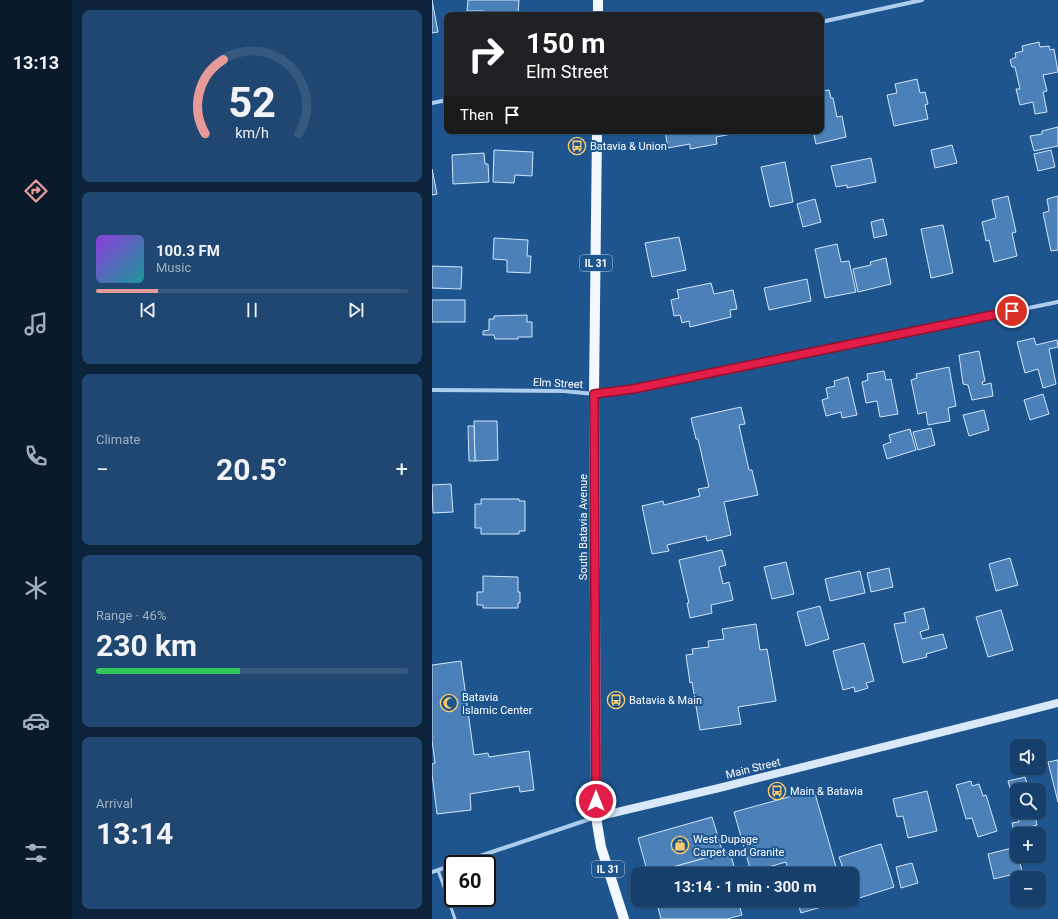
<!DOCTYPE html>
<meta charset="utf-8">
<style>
:root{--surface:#16406b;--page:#1f4771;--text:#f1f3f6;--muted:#9eafc1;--line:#35597e;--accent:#e69b98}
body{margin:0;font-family:Roboto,sans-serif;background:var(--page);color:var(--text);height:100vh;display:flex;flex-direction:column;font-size:15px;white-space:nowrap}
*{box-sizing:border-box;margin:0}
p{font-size:13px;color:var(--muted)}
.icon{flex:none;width:22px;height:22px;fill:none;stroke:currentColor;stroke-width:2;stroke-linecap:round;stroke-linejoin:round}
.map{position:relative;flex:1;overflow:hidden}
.side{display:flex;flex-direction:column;gap:10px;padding:10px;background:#0c233b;width:360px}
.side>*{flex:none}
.hud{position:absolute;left:12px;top:12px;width:380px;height:122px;border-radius:8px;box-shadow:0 1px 3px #0004,0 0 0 1px var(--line);background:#202124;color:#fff;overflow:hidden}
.buttons{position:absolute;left:578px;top:739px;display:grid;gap:8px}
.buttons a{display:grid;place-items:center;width:36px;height:36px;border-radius:8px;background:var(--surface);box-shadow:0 1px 3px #0004,0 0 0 1px var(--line);font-size:20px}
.speed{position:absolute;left:12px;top:855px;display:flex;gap:8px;font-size:20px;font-weight:700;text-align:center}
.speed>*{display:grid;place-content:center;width:52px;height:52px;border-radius:50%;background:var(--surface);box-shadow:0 1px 3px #0004,0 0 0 1px var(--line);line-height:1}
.speed .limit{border:2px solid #111;border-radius:6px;background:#fff;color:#111}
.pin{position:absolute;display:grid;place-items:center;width:34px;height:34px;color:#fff;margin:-17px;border:2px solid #fff;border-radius:50%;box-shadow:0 1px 4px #0007}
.me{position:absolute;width:44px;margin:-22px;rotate:0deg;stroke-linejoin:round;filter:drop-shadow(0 0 3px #0008)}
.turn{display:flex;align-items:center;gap:14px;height:84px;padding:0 16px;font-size:18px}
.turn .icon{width:52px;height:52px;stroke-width:2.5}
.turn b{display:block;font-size:28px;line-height:34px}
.then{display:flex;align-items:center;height:38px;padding:0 16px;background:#0003;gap:8px;font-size:15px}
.big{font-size:30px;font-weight:700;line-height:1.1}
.side .tile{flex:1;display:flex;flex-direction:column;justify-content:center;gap:6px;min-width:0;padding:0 14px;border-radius:8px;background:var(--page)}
.side .dial{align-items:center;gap:0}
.dial svg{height:104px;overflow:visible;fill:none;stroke:var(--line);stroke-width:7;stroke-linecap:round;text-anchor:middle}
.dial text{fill:var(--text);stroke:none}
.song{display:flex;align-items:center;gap:12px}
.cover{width:48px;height:48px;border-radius:6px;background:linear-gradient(135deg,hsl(270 70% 55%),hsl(180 70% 35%))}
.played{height:4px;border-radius:2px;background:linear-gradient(90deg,var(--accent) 20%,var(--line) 20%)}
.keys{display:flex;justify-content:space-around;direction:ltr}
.heat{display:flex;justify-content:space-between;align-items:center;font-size:22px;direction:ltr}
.charge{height:6px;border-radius:3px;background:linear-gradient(90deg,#34c759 46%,var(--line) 0)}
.trip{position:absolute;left:199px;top:867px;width:228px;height:40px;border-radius:8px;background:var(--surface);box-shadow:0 1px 3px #0004,0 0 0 1px var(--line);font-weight:700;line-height:40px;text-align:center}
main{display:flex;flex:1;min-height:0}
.tab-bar{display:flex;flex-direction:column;width:72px;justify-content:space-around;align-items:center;background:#091a2b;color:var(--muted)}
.tab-bar .icon{width:28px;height:28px}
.tab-bar .active{color:var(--accent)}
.tab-bar b{font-size:18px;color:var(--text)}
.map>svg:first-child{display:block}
.building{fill:#4b81b8;stroke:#d3e6f9}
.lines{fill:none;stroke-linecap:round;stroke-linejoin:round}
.service{stroke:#adcded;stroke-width:3}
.minor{stroke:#adcded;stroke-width:4}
.secondary{stroke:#d9e9fa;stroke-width:8}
.primary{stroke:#f3f8ff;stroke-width:10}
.route-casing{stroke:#92132f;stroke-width:10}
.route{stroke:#e11d48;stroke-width:7}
.labels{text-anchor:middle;stroke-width:4;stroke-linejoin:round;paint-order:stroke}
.shield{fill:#1e558f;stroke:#bcccdd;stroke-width:1}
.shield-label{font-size:10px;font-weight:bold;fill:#fff}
.poi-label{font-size:11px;fill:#fff;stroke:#1e558f;text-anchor:start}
.street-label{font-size:11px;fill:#fff;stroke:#1e558f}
</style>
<main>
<nav class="tab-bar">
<b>13:13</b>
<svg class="icon active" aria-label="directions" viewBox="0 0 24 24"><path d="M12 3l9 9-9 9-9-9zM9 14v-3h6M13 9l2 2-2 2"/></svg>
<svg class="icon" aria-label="music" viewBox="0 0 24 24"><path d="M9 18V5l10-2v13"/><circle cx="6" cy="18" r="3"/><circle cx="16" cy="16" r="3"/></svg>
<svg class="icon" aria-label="phone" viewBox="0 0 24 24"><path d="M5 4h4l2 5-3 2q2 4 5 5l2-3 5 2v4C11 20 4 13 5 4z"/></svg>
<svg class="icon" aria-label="climate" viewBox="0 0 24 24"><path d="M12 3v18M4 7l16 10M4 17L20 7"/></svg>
<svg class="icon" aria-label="car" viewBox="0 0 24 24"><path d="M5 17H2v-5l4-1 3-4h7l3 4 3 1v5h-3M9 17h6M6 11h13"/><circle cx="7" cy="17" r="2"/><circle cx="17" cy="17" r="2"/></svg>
<svg class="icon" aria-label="filters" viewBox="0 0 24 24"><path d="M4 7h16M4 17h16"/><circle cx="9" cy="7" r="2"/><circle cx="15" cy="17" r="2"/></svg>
</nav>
<section class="side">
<div class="tile dial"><svg viewBox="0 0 100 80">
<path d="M14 69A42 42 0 1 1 86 69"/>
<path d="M14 69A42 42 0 0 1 28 12" stroke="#e69b98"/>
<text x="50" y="56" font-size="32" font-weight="700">52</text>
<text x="50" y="72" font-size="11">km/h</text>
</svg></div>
<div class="tile">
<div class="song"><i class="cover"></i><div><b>100.3 FM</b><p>Music</p></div></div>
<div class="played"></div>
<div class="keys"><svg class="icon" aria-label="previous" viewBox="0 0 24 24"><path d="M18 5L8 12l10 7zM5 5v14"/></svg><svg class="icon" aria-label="pause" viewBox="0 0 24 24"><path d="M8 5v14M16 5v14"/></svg><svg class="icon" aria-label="next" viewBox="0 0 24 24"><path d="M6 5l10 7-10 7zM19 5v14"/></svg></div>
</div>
<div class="tile"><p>Climate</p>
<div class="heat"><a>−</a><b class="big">20.5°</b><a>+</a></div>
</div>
<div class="tile"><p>Range · 46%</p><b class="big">230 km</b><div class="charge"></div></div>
<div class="tile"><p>Arrival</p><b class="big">13:14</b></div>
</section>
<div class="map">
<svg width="626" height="919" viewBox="0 0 626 919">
<rect width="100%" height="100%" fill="#1e558f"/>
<g class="building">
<polygon points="0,0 6,32 0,33"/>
<polygon points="36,0 87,0 86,14 69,13 69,15 52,15 52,11 35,11"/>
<polygon points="607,42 608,47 617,46 618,50 622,49 626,72 611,75 615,91 611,92 615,112 603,114 601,102 588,105 584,89 588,89 583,67 580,67 578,60 584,57 583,53 591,51 590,46"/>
<polygon points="485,79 488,93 493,92 496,104 493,105 496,119 462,126 455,95 465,93 463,84"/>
<polygon points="397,90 399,98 401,98 405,117 410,116 414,137 384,144 381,131 389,131 389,91"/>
<polygon points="626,127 626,146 602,151 598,136 610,134 610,131"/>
<polygon points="233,131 316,131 284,137 285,144 258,149 258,144 236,148"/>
<polygon points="520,145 525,163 503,168 499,150"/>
<polygon points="62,150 101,152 100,176 83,175 82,183 61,182"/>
<polygon points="619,150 623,167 606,171 602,154"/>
<polygon points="52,153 53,164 56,164 57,182 21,184 20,155"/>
<polygon points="439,158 444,182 415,188 415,185 404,187 399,166"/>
<polygon points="353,162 361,202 338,207 329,167"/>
<polygon points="0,169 5,194 0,195"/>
<polygon points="576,196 584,232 580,233 585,256 562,262 557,240 554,241 550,222 564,218 560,200"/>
<polygon points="626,196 626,250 619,251 611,213 617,211 615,199"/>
<polygon points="383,199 389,222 371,227 365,204"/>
<polygon points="451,219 455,235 442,238 439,222"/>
<polygon points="511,225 521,273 499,278 489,229"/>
<polygon points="247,237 254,270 220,277 213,243"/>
<polygon points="62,238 96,240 95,256 99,256 98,273 75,272 75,260 61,259"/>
<polygon points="405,244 409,262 417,261 424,292 393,298 383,249"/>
<polygon points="454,258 459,284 426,292 421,269 439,265 438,262"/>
<polygon points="0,266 30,267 29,289 0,288"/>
<polygon points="375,279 379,301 337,310 332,288"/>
<polygon points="279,283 282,294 301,290 305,309 298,310 299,317 258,327 257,321 250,323 248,315 242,316 239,300 247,298 245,290"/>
<rect x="0" y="300" width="33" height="22"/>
<polygon points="95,315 95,322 100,322 100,337 86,337 86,339 63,339 62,335 51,335 51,331 57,330 57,319 62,319 62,316"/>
<polygon points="602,338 604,345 625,340 626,347 617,349 624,384 611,388 606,369 593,373 585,342"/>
<polygon points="547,351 553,381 550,382 551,385 559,383 561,396 540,400 536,385 531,384 527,355"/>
<polygon points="517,367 524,406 516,408 518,421 496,425 494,412 486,414 479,380 485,378 484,374"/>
<polygon points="452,371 454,380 459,379 466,414 448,417 445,401 434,403 430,382 436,380 435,374"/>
<polygon points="416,377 425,415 410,418 409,412 394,416 390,400 396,398 394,388 403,386 402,381"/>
<polygon points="611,394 617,414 598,420 592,400"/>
<polygon points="309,407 313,424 307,425 317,470 320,470 326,495 292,502 299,535 275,541 274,536 235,545 237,551 220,554 210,506 231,501 232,505 268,496 266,489 277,487 266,439 264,439 259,418"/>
<polygon points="552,410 557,430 537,436 531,415"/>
<polygon points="42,421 65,421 66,460 43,461"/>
<polygon points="36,426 42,426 43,461 37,461"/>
<polygon points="499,428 503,445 486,450 481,432"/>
<polygon points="478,429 484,450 455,459 451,445 459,442 457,435"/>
<polygon points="19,484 21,512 1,513 0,485"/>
<polygon points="49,499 87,499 87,501 93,501 93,531 87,531 87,534 49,534 49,528 43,528 43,504 49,504"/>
<polygon points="290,550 294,565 287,567 291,584 297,582 301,600 279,605 280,613 258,618 255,603 257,603 247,560"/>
<polygon points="578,558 586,585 564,591 557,564"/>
<polygon points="354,562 362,594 340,599 332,567"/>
<polygon points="457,568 461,587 439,592 435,573"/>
<polygon points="428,571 433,593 398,601 393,579"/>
<polygon points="51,576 86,577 86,592 88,592 88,603 86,603 86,608 51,608 51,605 45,605 45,592 51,592"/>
<polygon points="388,606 397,639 374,646 365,612"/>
<polygon points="492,608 497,629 488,632 490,639 511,634 515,648 494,654 495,657 471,663 462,624 474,622 472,613"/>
<polygon points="569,610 581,650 556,657 544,617"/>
<polygon points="324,624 328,650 335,649 344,701 306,707 309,724 268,730 260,682 258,683 254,655 261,654 260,649 277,647 276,641 292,639 290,629"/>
<polygon points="432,643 442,681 434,683 436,688 423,692 422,687 411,690 401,651"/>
<polygon points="29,661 42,755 56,753 57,757 97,751 102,790 88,792 87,786 38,794 39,810 5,814 0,774 0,764 3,763 0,740 0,665"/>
<polygon points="626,760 626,802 616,762"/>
<polygon points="593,777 597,790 585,790 585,812 602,812 605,825 595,828 596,834 585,834 585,844 580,823 587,822 576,781"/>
<polygon points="539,781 540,786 547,784 551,796 554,795 565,831 546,837 540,818 534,819 524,785"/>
<polygon points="382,790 406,874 357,874 354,862 319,872 302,812"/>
<polygon points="495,791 505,831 476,838 471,816 465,817 461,799"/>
<polygon points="280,817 291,853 216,874 206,838"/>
<polygon points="449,844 462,887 421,900 420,874 413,874 407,857"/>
<polygon points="584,847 585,856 586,856 592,878 585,878 585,890 582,890 578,875 562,879 556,854"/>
<polygon points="298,851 304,874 216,874 291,853"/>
<polygon points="480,863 486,883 469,888 464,867"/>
<polygon points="224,900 306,900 310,915 295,919 229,919"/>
<polygon points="365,900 413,900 369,913"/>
</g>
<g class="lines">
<polyline class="service" points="6,870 23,919"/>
<g class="minor">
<polyline points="389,22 490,0"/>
<polyline points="0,103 15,100"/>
<polyline points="0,390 132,391 162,394 194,390 626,302"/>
<polyline points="24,864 164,817"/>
<polyline points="0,872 21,865"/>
</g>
<polyline class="secondary" points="164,817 287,788 626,703"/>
<g class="primary">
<polyline points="166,15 166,0"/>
<polyline points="165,131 162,394 164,817 169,847 192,919"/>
</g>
</g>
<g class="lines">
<defs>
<polyline id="route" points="164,801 162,394 201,389 580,311"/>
</defs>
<use href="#route" class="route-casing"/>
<use href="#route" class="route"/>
</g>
<defs>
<symbol id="bus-ring" viewBox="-11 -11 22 22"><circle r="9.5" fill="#1e558f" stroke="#fbcb6d" stroke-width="1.5"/><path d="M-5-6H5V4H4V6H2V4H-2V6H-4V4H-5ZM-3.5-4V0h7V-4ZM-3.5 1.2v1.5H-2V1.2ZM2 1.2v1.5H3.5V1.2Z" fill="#fbcb6d"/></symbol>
<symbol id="mosque-ring" viewBox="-11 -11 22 22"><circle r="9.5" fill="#1e558f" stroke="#fbcb6d" stroke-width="1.5"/><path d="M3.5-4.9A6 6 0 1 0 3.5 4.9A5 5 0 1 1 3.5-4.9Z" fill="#fbcb6d"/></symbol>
<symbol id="shop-ring" viewBox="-11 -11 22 22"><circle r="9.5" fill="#1e558f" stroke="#fbcb6d" stroke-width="1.5"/><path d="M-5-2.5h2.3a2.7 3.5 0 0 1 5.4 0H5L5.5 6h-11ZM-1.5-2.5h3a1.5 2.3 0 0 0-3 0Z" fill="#fbcb6d"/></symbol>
</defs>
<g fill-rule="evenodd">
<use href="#bus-ring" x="135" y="136" width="20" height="20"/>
<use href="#bus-ring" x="174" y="690" width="20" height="20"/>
<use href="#mosque-ring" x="7" y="693" width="20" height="20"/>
<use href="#bus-ring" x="335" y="781" width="20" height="20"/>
<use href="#shop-ring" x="238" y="835" width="20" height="20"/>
</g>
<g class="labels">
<g class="shield">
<rect x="148" y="255" width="32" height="16" rx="3"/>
<rect x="160" y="861" width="32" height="16" rx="3"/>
</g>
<g class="shield-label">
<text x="164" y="267">IL 31</text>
<text x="176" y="873">IL 31</text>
</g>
<g class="poi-label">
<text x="158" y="150">Batavia &amp; Union</text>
<text x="30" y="701">Batavia<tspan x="30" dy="13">Islamic Center</tspan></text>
<text x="197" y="704">Batavia &amp; Main</text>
<text x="358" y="795">Main &amp; Batavia</text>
<text x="261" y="843">West Dupage<tspan x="261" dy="13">Carpet and Granite</tspan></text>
</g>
<g class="street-label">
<text transform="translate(126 383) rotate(3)" y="4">Elm Street</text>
<text transform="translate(151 527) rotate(-90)" y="4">South Batavia Avenue</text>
<text transform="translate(321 768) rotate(-14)" y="4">Main Street</text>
</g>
</g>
</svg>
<div class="buttons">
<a><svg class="icon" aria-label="sound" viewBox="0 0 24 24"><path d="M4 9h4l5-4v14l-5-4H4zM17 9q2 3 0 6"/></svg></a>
<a><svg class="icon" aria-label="search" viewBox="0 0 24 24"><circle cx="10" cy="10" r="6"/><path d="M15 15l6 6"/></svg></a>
<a>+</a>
<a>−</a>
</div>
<div class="speed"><div class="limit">60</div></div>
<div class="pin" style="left:580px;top:311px;background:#d93025"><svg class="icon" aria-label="arrive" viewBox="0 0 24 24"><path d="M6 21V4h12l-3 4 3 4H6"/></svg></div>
<svg class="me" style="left:164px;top:801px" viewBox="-20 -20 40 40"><circle r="17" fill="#e11d48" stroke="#fff" stroke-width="3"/><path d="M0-11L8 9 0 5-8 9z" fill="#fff"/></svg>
<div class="trip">13:14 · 1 min · 300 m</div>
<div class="hud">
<div class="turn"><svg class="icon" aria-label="right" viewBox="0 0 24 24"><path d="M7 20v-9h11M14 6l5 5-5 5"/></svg><div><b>150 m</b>Elm Street</div></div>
<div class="then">Then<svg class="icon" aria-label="arrive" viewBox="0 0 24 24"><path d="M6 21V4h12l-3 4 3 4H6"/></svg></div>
</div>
</div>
</main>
